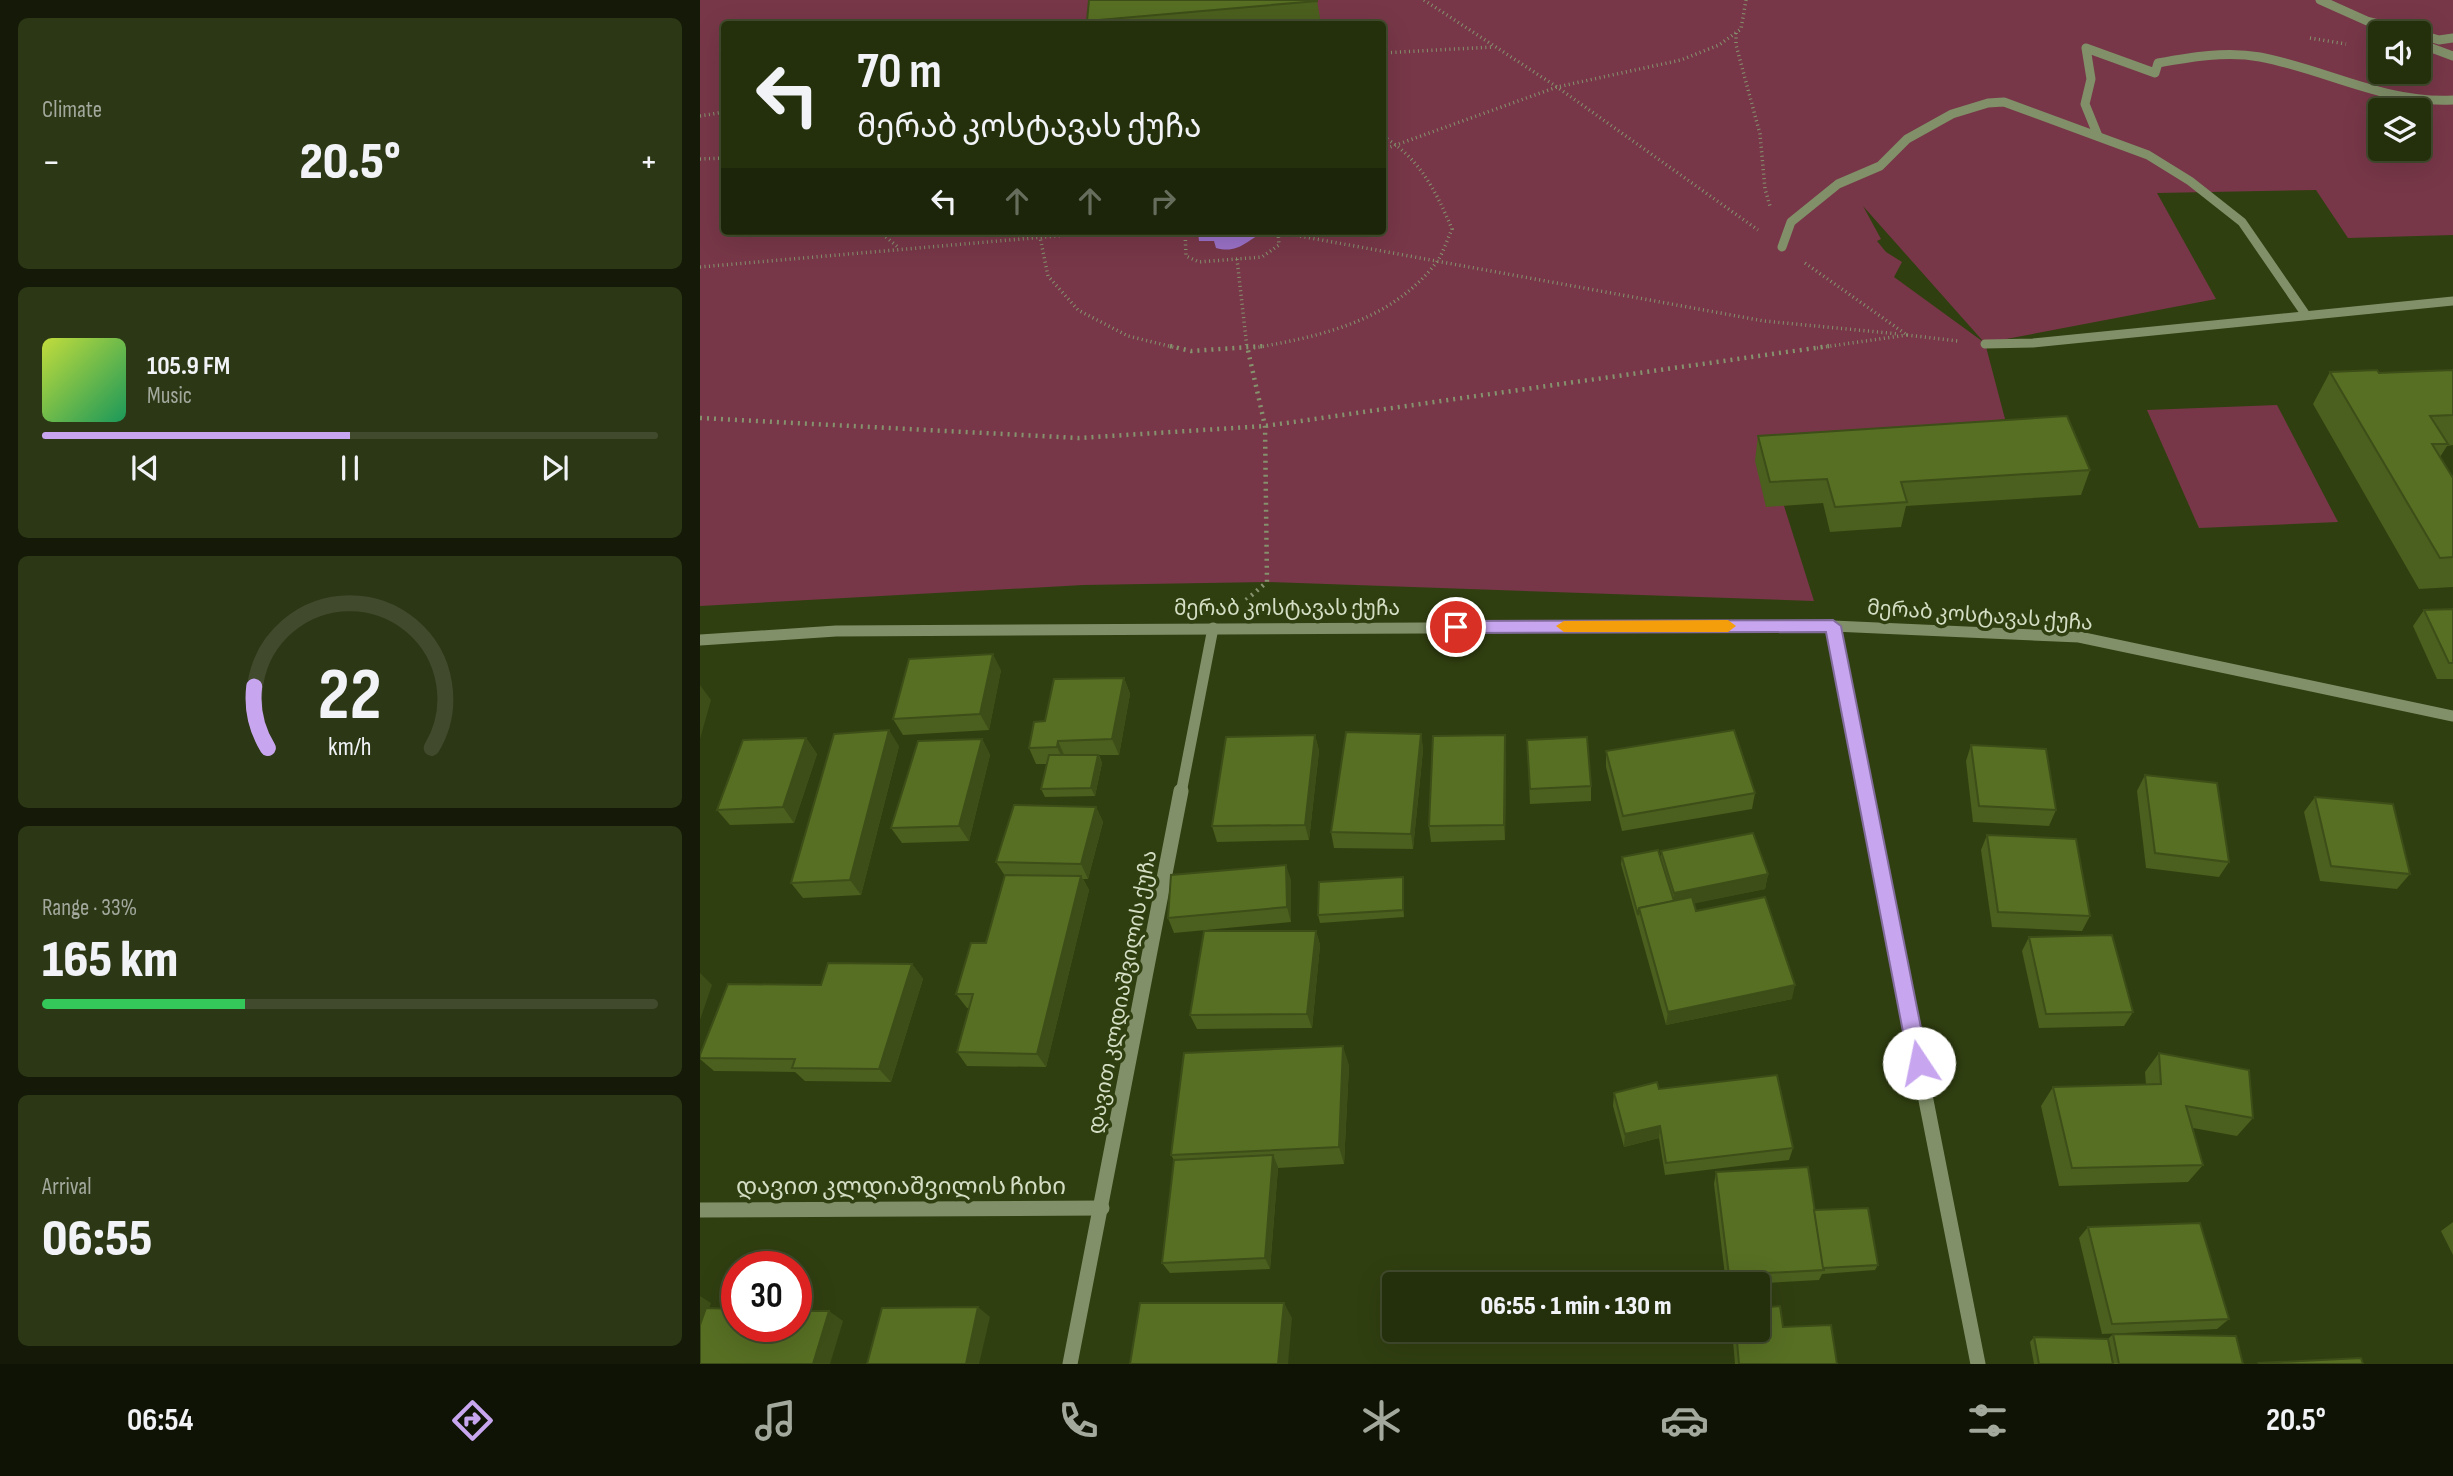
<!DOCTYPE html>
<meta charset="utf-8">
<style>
:root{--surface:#242f0c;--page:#2c3715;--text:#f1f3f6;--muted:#a3a99d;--line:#414a2d;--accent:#c7a6ef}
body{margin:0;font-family:"Sofia Sans Condensed","Noto Sans Georgian",sans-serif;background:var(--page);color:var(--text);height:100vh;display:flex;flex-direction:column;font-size:26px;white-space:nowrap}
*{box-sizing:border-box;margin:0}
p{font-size:23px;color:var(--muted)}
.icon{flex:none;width:38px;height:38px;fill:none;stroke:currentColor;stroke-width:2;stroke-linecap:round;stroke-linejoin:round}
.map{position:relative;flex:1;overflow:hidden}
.sheet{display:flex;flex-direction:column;gap:18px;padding:18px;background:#141a07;width:700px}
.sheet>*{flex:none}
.top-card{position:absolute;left:21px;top:21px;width:665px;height:214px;border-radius:7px;box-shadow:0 7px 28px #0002,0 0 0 2px var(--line);background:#242f0c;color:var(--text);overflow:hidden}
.tools{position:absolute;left:1668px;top:21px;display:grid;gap:14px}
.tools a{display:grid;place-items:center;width:63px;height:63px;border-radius:7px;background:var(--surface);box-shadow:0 7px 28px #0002,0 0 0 2px var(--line);font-size:35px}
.speed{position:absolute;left:21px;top:1251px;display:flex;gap:14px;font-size:35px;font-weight:700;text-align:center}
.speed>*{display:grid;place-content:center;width:91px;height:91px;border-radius:50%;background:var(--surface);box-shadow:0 7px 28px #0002,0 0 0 2px var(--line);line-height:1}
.speed .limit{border:10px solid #d22;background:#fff;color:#111}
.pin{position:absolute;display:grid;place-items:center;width:60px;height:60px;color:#fff;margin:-30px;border:4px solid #fff;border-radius:50%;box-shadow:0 2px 7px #0007}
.me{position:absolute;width:77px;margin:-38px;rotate:349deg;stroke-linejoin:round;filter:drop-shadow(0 0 5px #0008)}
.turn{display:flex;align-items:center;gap:24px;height:147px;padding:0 21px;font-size:32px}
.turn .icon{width:91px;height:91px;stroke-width:2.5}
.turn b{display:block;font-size:49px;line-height:60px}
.lanes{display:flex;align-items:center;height:66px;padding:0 21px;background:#0003;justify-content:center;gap:35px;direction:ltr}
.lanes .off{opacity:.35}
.big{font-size:52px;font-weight:800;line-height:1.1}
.sheet .card{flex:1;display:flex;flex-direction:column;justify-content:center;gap:10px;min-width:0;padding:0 24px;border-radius:10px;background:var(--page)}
.sheet .dial{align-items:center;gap:0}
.dial svg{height:182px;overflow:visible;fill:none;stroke:var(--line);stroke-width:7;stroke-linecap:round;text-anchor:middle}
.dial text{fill:var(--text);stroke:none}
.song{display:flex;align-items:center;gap:21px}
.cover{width:84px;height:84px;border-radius:10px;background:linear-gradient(135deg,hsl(70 70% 55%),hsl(150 70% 35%))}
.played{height:7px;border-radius:4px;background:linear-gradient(90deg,var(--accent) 50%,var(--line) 50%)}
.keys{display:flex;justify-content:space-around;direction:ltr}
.heat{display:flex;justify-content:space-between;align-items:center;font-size:38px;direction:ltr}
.charge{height:10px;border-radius:5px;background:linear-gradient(90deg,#34c759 33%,var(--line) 0)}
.trip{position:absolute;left:682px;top:1272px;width:388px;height:70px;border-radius:7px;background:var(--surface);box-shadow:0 7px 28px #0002,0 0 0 2px var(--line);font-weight:800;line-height:70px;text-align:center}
.tab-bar{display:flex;height:112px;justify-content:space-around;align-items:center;background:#0e1305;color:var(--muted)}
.tab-bar .icon{width:49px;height:49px}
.tab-bar .current{color:var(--accent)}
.tab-bar b{font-size:32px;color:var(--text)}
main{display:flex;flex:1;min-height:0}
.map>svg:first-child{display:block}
.green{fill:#773748;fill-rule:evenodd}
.water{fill:#9a71c7}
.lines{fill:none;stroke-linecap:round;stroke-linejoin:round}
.path-far1{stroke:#86926e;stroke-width:3.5;stroke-dasharray:1 3.5;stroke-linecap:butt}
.path{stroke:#86926e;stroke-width:4.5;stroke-dasharray:2 5;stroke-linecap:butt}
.minor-far2{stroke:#819069;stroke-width:9}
.minor-far1{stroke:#819069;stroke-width:11}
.minor{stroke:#819069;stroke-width:15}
.wall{fill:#4b5f1e}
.shaded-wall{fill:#3d4e18}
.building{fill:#576f23;stroke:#3d4e18;stroke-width:2}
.route{fill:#c7a6ef;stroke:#816c9b;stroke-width:2}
.slow{fill:#f59e0b}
.labels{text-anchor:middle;stroke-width:7;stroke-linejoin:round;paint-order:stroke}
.street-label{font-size:21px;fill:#d4dec4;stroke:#303f10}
.near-street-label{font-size:24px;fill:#d4dec4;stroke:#303f10}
</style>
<main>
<section class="sheet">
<div class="card"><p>Climate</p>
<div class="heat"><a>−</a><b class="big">20.5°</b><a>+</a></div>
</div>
<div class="card">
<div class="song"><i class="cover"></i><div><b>105.9 FM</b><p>Music</p></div></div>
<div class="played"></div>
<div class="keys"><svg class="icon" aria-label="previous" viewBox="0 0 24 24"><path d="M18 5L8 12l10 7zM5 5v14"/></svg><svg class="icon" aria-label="pause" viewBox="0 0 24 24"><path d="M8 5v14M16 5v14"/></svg><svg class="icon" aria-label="next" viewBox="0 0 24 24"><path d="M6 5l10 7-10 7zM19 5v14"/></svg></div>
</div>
<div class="card dial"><svg viewBox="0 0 100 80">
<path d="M14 69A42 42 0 1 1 86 69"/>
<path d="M14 69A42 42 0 0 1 8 42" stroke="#c7a6ef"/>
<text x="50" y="56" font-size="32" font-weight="700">22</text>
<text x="50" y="72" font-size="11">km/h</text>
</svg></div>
<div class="card"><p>Range · 33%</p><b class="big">165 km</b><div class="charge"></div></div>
<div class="card"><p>Arrival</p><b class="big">06:55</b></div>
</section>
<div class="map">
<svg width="1753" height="1364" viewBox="0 0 1753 1364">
<rect width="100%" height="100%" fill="#303f10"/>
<g class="green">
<path d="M0 0H1753V235L1648 238 1616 190 1457 193 1516 299 1285 343 1305 419 1067 452 1114 601 567 582 383 585 0 606ZM24 24H682V231H24ZM1680 33H1718V72H1680ZM1680 110H1718V149H1680ZM1163 206 1282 340V341L1194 277 1202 262 1186 252 1177 241 1181 239Z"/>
<polygon points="1577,405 1638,522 1499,528 1447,410"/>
</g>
<path class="water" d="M498 231H565V232C545 241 539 254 516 248L514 241H499Z"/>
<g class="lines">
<g class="path-far1">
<polyline points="724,0 857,87 1058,230"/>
<polyline points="1036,33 1036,45 1060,134 1065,189 1070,206"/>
<polyline points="1610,38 1646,44"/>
<polyline points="682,53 793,47"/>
<polyline points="0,116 24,112"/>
<polyline points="682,150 857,87 981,60 1019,45 1041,29 1046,0"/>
<polyline points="0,159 24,158"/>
<polyline points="179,231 199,248"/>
<polyline points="342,231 340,237 348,276 378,310 428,336 477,348"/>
<polyline points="485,231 486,256 499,262 562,257 579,245 578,232"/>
<polyline points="578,232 1064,321 1199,334"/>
<polyline points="537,259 547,348"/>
<polyline points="1105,263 1207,335"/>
<polyline points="0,267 413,231"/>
<polyline points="1207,335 1258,341"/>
<path d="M554 348C622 336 691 321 736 263 743 254 747 240 752 229 736 191 719 157 682 136"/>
<polyline points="1117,348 1207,335"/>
</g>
<g class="path">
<polyline points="470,346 491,351 564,346"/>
<polyline points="0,418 379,438 565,426 1129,346"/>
<polyline points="546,600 567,582 565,426 547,346"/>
</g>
<g class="minor-far2">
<polyline points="1620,0 1667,21 1715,33"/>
<polyline points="1718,34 1739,40 1753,38"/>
<polyline points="1718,43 1753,56"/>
<path d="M1398 136 1385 104 1391 79 1386 48 1455 73 1458 63C1491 57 1526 51 1560 57 1625 69 1685 104 1753 100"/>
<polyline points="1082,247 1091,222 1138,184 1180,166 1207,139 1252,114 1288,103 1304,102 1448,155 1490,181 1542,222 1606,315"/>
<polyline points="1285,344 1333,343 1753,301"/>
</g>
<g class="minor-far1">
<polyline points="1133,626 1166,793"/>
<polyline points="0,640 136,631 1133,626 1379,637 1753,716"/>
<polyline points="481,793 513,628"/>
</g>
<g class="minor">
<polyline points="1165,791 1278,1364"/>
<polyline points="0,1210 402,1208"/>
<polyline points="370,1364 481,791"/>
</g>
</g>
<g class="wall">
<polygon points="617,0 621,24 388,24 387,21"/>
<polygon points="1753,370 1753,445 1747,446 1740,457 1753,478 1753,587 1719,589 1613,404 1630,372 1679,373"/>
<polygon points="1058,436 1390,470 1381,495 1206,506 1201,527 1130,532 1123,503 1066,507 1055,461"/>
<polygon points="1753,609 1753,679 1737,679 1713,626 1724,610"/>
<polygon points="301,670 289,730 203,735 193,719"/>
<polygon points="424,678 430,694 419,755 399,755 402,763 395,796 345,797 341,789 347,764 336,764 329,748 345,721"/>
<polygon points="721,734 723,750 713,849 634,848 631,832"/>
<polygon points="615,735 619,751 609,840 517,842 512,826"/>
<polygon points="805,735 806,751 805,840 731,842 729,826"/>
<polygon points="106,738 117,754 94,823 30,825 17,810"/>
<polygon points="282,739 290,755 269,841 202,843 191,828"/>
<polygon points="827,740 891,786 891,801 830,804"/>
<polygon points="1271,745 1356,810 1349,826 1273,822 1266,761"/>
<polygon points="199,746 161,895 103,898 91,883"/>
<polygon points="906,751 1055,793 1052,809 922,831 906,767"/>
<polygon points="1445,775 1529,862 1519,877 1446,868 1437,791"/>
<polygon points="1615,797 1710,874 1697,889 1620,881 1604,812"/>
<polygon points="396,807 403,822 388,879 383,879 389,890 346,1067 267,1066 257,1052 269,1008 267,1008 256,994 286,943 305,876 296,862"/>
<polygon points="1287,835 1390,916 1382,931 1292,927 1281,850"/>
<polygon points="961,851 1068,874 1065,889 994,903 996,911 1092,999 966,1025 921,864 922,857 961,858"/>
<polygon points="591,880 591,922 474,933 468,918"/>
<polygon points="704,885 704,917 620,923 618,915"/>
<polygon points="616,931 620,945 612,1028 497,1029 490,1015"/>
<polygon points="1329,937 1433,1012 1424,1026 1339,1028 1322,951"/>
<polygon points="212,964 223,979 191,1082 105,1081 95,1072 14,1071 0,1059 0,1055 121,985"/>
<polygon points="1459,1053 1553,1118 1537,1136 1493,1128 1503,1165 1488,1182 1359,1186 1341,1106 1353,1087 1446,1085 1445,1072"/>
<polygon points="649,1065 644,1164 578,1168 570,1269 470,1273 462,1263 474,1160 471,1155"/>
<polygon points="959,1089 1093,1148 1089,1160 965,1175 959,1138 924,1147 913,1106 914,1093"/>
<polygon points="1016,1172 1114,1210 1178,1265 1175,1270 1122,1274 1119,1280 1046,1284 1026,1284 1014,1184"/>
<polygon points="1753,1222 1753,1255 1741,1231"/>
<polygon points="1388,1227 1529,1319 1517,1329 1402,1334 1379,1238"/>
<polygon points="1083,1327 1137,1364 1035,1364 1032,1330 1059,1330"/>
<polygon points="1413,1334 1543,1364 1334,1364 1330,1342 1334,1337 1408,1339"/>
</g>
<g class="shaded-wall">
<polygon points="293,654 301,670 289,730 280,714"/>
<polygon points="424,678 430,694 419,755 412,739"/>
<polygon points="0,685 11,700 0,739"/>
<polygon points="189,730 199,746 161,895 150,880"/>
<polygon points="721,734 723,750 713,849 711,834"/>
<polygon points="615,735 619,751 609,840 605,825"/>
<polygon points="805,735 806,751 805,840 804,825"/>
<polygon points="106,738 117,754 94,823 83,807"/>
<polygon points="282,739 290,755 269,841 259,826"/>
<polygon points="358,741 365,757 365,763 357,747"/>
<polygon points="398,755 402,763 395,796 391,788"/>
<polygon points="396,807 403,822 388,879 381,864"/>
<polygon points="586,865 591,880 591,922 587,907"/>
<polygon points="1068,874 1065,889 973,908 974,893"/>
<polygon points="381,876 389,890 346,1067 337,1054"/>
<polygon points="703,877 704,885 704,917 703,910"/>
<polygon points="616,931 620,945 612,1028 607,1014"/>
<polygon points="212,964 223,979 191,1082 179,1069"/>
<polygon points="0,973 12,985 0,1020"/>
<polygon points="1095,985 1092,999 966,1025 968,1012"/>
<polygon points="643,1046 649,1065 644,1164 639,1147"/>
<polygon points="960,1126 959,1138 924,1147 925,1134"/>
<polygon points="573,1155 578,1167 570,1269 565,1258"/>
<polygon points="0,1296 11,1303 0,1339"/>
<polygon points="584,1303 592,1318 588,1364 578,1364"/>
<polygon points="278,1307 290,1317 279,1364 266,1364"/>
<polygon points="129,1311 143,1321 130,1364 113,1364"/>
</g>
<g class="building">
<polygon points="389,0 617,0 617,1 387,21"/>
<polygon points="1677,370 1679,373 1753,370 1753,415 1730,416 1748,444 1732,444 1753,478 1753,557 1740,558 1630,372"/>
<polygon points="1367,416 1390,470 1201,482 1207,502 1135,507 1127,479 1070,482 1058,436"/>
<polygon points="1753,609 1753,663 1749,663 1724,610"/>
<polygon points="293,654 280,714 193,719 209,659"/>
<polygon points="424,678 412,739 358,741 357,747 329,748 334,722 345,721 354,679"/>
<polygon points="189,730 150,880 91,883 134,734"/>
<polygon points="1034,730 1055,793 923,816 906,751"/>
<polygon points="646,732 721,734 711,834 631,832"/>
<polygon points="615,735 605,825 512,826 526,737"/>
<polygon points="805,735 804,825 729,826 733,736"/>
<polygon points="887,737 891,786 830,789 827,740"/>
<polygon points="106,738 83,807 17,810 43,740"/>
<polygon points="282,739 259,826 191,828 218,741"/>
<polygon points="1271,745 1346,749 1356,810 1279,806"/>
<polygon points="349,755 398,755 391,788 341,789"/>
<polygon points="1445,775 1517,783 1529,862 1455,853"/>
<polygon points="1615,797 1693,804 1710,874 1631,866"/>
<polygon points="314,805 396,807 381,864 296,862"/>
<polygon points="1053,833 1068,874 974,893 961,851"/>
<polygon points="1287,835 1376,839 1390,916 1298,912"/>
<polygon points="958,850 974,901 939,908 938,915 922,857"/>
<polygon points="586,865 587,907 468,918 471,875"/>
<polygon points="305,875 381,876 337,1054 257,1052 273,994 256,994 271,943 286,943"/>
<polygon points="703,877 703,910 618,915 619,882"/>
<polygon points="992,897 996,911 1065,897 1095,985 968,1012 939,908"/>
<polygon points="504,931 616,931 607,1014 490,1015"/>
<polygon points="1412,935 1433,1012 1346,1014 1329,937"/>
<polygon points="128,963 212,964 179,1069 92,1068 95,1059 0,1058 0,1055 28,984 121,985"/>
<polygon points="643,1046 639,1147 471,1155 484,1053"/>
<polygon points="1459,1053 1549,1070 1553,1118 1486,1106 1503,1165 1372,1168 1353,1087 1461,1084"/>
<polygon points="1077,1075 1093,1148 966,1163 960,1126 925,1134 914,1093 957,1082 959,1089"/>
<polygon points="573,1155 565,1258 462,1263 474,1160"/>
<polygon points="1108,1167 1124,1270 1029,1275 1016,1172"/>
<polygon points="1168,1208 1178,1265 1123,1268 1114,1210"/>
<polygon points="1500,1223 1529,1319 1412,1324 1388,1227"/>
<polygon points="440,1303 584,1303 578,1364 430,1364"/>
<polygon points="1080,1306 1083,1327 1131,1325 1137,1364 1039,1364 1036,1330 1059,1330 1059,1308"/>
<polygon points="278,1307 266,1364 167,1364 182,1308"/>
<polygon points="6,1308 37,1309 37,1326 96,1326 96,1311 129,1311 113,1364 0,1364 0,1325"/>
<polygon points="1413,1334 1536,1336 1543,1364 1419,1364"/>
<polygon points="1334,1337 1408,1339 1413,1364 1339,1364"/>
<polygon points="1661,1358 1663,1364 1560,1364 1559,1363"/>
</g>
<polygon class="route" points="1133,620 1141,626 1228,1063 1225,1070 1219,1072 1212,1070 1209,1063 1126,632 756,633 748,627 756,621"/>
<polygon class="slow" points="1028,620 1036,626 1028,632 864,632 856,626 864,621"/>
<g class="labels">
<g class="street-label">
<text x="587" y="615">მერაბ კოსტავას ქუჩა</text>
<text transform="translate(1280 615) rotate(4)" y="7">მერაბ კოსტავას ქუჩა</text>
<text transform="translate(422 992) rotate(-79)" y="7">დავით კლდიაშვილის ქუჩა</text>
</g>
<g class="near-street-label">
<text x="201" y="1194">დავით კლდიაშვილის ჩიხი</text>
</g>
</g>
</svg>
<div class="tools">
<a><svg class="icon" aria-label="sound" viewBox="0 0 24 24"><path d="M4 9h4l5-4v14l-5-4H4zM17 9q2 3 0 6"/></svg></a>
<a><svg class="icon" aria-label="layers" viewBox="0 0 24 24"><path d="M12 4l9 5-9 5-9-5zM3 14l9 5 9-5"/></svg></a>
</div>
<div class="speed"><div class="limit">30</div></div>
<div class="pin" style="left:756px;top:627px;background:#d93025"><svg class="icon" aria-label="arrive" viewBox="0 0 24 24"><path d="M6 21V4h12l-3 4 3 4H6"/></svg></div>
<svg class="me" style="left:1219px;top:1063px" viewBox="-20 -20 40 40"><circle r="19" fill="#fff"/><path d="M0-13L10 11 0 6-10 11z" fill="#c7a6ef"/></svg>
<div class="trip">06:55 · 1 min · 130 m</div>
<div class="top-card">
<div class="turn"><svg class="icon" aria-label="left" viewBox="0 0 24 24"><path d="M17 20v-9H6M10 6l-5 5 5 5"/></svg><div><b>70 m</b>მერაბ კოსტავას ქუჩა</div></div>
<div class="lanes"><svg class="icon" aria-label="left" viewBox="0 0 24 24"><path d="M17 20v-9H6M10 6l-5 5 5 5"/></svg><svg class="icon off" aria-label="ahead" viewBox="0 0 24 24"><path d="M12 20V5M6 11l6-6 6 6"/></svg><svg class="icon off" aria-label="ahead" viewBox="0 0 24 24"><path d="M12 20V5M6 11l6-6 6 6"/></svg><svg class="icon off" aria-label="right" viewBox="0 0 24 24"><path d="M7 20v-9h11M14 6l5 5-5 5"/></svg></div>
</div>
</div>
</main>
<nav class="tab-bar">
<b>06:54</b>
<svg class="icon current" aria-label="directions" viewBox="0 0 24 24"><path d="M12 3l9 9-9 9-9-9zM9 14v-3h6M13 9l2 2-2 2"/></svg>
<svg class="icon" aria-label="music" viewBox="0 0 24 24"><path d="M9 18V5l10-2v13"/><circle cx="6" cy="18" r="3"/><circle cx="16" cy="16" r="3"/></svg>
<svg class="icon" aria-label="phone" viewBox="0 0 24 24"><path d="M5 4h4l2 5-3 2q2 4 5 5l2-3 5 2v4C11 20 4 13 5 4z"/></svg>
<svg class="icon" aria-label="climate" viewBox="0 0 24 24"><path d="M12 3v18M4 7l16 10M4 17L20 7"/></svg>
<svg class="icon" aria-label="car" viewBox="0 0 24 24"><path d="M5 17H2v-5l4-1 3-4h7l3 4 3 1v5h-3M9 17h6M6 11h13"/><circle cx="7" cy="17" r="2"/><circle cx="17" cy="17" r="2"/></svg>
<svg class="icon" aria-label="filters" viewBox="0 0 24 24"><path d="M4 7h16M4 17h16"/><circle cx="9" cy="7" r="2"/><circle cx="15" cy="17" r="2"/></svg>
<b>20.5°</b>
</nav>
